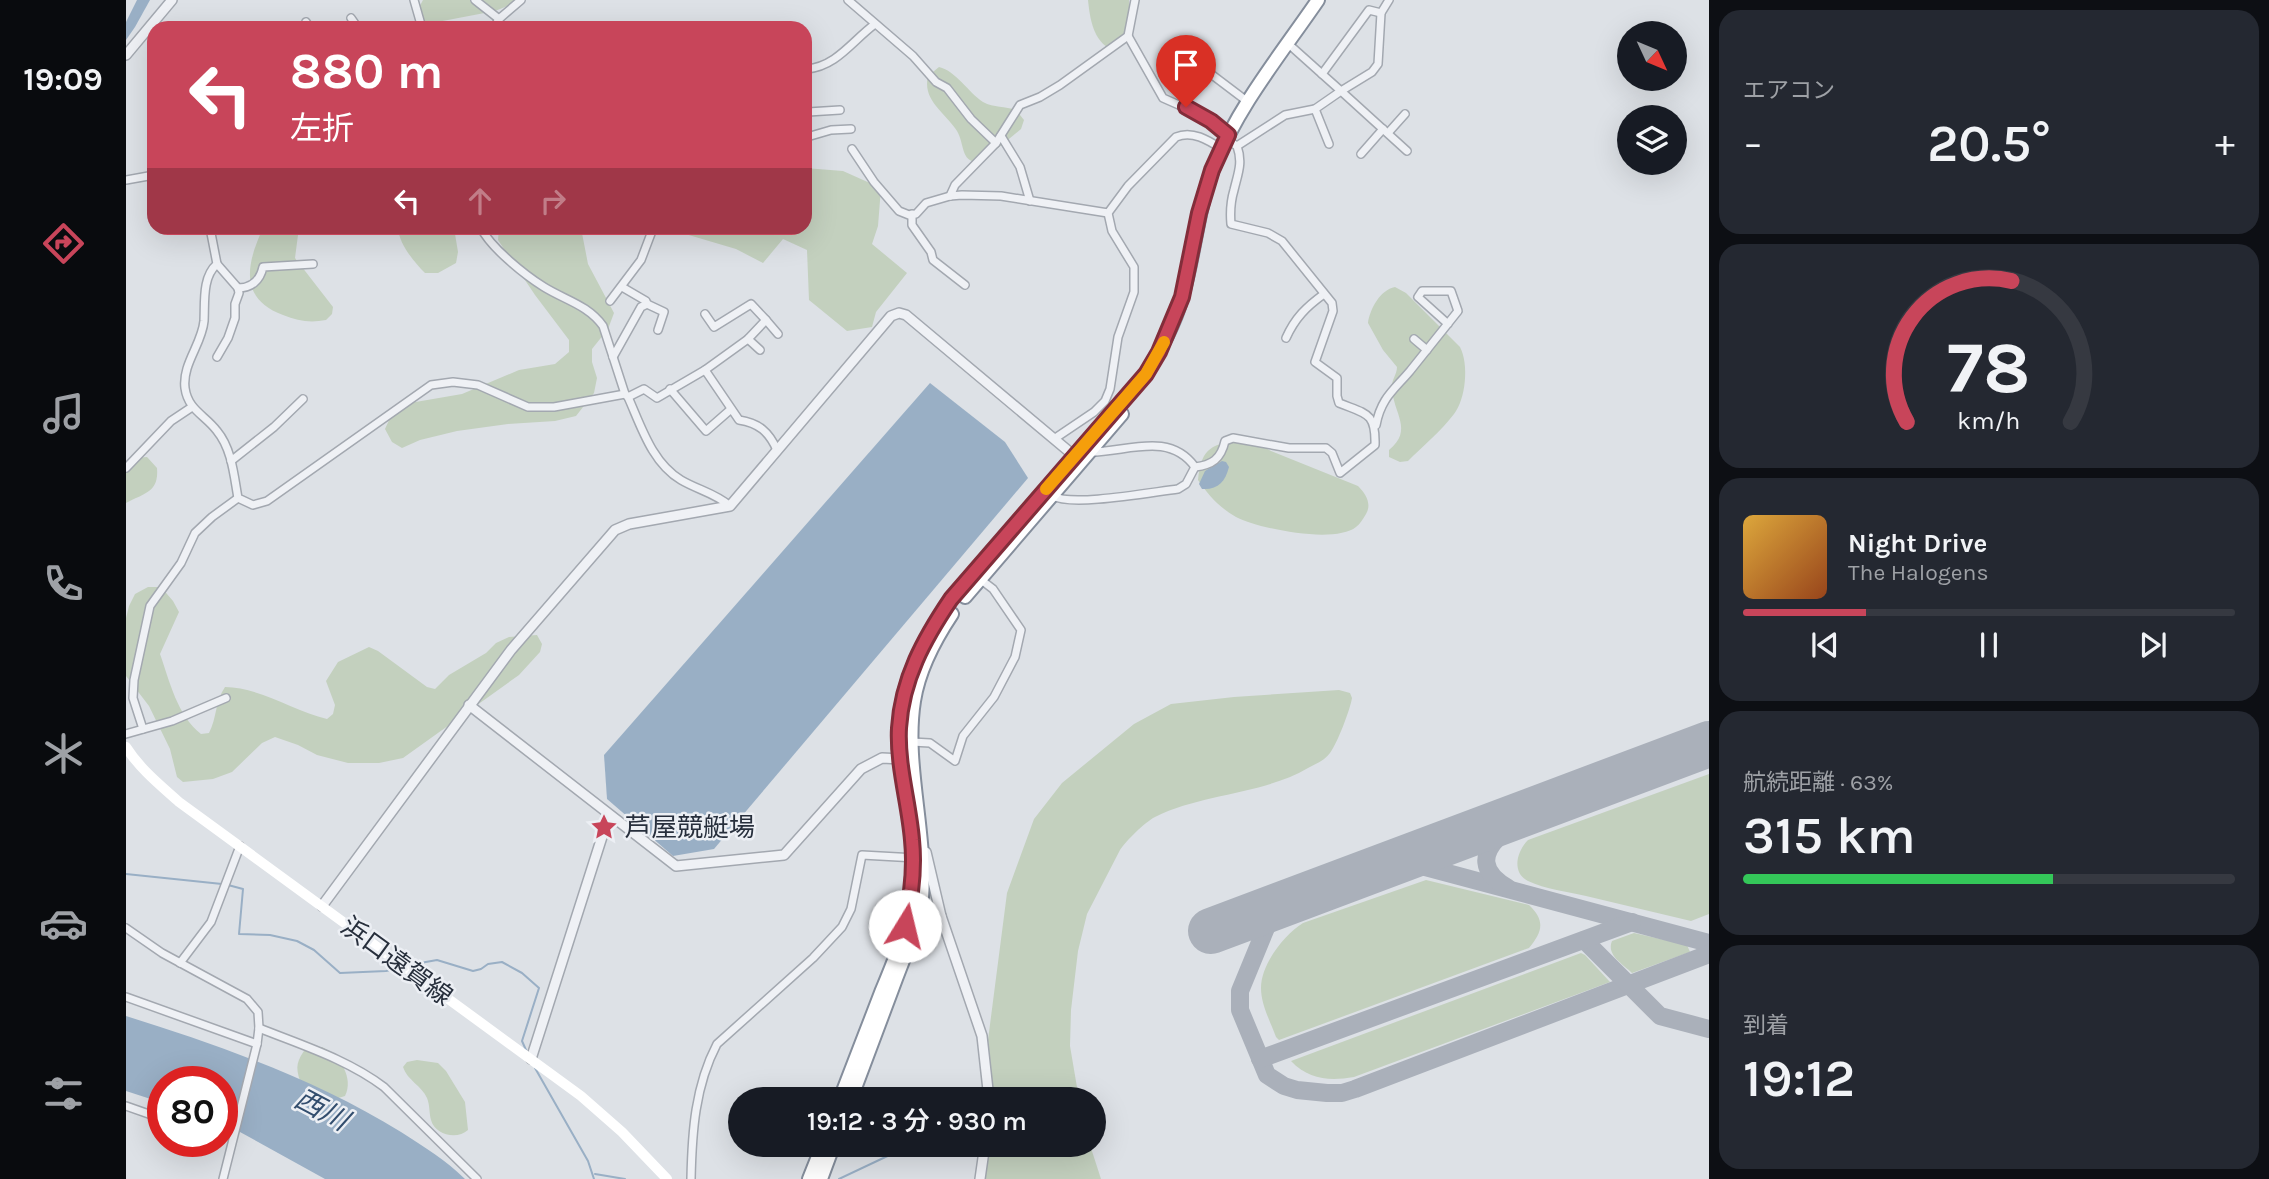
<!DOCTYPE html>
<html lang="ja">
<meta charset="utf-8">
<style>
:root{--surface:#171b24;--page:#242831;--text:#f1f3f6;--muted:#9ea1a6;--line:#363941;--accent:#c8455a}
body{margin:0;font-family:Karla,"Noto Sans JP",sans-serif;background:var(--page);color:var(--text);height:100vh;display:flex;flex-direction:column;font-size:26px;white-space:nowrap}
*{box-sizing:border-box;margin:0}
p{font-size:23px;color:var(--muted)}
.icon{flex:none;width:38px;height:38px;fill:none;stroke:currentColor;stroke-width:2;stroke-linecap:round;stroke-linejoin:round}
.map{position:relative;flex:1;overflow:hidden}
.panel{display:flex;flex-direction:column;gap:10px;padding:10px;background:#0d0f14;width:560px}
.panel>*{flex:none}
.hud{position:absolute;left:21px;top:21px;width:665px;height:214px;border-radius:21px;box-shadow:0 7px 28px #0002;background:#c8455a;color:#fff;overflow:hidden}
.needle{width:46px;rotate:134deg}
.controls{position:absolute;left:1491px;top:21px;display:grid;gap:14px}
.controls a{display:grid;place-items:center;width:70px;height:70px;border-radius:50%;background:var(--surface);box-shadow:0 7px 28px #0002;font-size:35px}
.speed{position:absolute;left:21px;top:1066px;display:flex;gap:14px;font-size:35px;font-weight:700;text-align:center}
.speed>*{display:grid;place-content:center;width:91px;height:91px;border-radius:50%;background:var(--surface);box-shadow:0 7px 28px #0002;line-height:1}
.speed .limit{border:10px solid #d22;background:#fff;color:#111}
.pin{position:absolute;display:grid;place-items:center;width:60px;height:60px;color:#fff;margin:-72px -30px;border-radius:50% 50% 50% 0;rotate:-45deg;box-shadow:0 0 7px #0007}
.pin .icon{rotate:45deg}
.me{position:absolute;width:77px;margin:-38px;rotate:9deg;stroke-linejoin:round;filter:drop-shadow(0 0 5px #0008)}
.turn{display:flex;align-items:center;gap:24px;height:147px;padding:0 28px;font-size:32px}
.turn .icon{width:91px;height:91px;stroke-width:2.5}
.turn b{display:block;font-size:49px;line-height:60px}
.lanes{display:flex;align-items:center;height:66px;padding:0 28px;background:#0003;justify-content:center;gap:35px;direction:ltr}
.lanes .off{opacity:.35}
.big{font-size:52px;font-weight:600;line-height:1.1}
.panel .card{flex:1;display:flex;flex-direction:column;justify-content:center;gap:10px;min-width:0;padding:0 24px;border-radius:21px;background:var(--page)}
.panel .dial{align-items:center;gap:0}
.dial svg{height:182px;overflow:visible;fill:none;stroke:var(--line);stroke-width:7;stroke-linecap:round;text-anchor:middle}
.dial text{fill:var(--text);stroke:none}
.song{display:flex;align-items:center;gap:21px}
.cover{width:84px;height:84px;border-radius:10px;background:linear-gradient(135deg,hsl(40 70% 55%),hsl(20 70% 35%))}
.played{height:7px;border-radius:4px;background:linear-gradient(90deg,var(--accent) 25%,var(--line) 25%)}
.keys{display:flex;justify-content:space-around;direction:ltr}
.heat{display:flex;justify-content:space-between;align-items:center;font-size:38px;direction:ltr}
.charge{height:10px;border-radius:5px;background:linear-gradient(90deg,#34c759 63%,var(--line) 0)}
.trip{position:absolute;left:602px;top:1087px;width:378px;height:70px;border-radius:35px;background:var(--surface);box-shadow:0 7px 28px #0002;font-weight:600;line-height:70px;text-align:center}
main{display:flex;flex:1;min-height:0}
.menu{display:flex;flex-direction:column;width:126px;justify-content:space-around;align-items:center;background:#090b0e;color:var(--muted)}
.menu .icon{width:49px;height:49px}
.menu .current{color:var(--accent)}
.menu b{font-size:32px;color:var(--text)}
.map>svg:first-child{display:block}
.green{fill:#c3d0be}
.water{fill:#99afc5}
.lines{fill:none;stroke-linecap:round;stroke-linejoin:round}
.stream{stroke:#99afc5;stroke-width:2}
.taxiway{stroke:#aab0ba;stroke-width:18}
.runway{stroke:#aab0ba;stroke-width:46}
.minor-casing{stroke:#a3a8b0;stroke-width:10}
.tertiary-casing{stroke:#a3a8b0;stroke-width:12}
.trunk-casing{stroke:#858e9c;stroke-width:16}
.minor{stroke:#eff1f5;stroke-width:7}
.tertiary{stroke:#eff1f5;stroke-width:9}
.secondary{stroke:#fff;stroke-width:10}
.trunk{stroke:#fff;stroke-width:12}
.route-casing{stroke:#822d3a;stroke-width:18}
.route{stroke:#c8455a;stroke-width:12}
.slow{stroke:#f59e0b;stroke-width:12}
.labels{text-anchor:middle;stroke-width:5;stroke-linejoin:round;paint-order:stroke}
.poi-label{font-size:26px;fill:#272f3c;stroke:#eceff4;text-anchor:start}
.street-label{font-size:26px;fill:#272f3c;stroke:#eceff4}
.water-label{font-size:28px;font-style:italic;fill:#334e6e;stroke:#eceff4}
</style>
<main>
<nav class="menu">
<b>19:09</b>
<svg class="icon current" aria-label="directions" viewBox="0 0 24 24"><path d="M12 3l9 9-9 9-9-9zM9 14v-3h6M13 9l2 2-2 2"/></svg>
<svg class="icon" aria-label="music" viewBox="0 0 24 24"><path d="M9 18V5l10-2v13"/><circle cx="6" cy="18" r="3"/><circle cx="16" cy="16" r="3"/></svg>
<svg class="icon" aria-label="phone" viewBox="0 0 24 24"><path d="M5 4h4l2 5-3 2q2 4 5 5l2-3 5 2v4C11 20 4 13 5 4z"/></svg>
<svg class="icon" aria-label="climate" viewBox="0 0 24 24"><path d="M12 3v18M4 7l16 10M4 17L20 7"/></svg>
<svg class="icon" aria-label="car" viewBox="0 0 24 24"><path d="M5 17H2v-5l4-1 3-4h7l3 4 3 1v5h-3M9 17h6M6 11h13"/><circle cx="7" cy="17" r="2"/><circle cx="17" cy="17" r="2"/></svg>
<svg class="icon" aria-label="filters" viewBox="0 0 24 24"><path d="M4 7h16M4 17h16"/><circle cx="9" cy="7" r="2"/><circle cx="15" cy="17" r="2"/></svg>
</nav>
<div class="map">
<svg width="1583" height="1179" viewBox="0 0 1583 1179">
<rect width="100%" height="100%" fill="#dde1e6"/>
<g class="green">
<polygon points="297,0 396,0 369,11 301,24 293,21 290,13"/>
<path d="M962 0H1003C1004 24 1002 32 986 50 967 41 964 19 962 0Z"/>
<path d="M813 67C830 71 842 92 857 102 868 108 879 106 890 110L898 120 895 129 855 162C834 164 839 144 831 131 820 113 796 101 802 76Z"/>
<polygon points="679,168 717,171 755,188 752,226 746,244 781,273 750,312 746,327 721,331 683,300 681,250 657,239 637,263 610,249 539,228 679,228"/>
<path d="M137 228H166L172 235 169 258 207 307 206 314 200 320C184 323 172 321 157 315 112 298 121 263 137 228Z"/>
<path d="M272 228H328L332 252 330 263 312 273H299C288 262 273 244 272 228Z"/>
<polygon points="373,228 455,228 462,264 488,313 482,329 466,349 466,362 471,378 468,393 450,416 429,421 382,424 331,431 294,440 276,448 266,442 259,429 264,418 278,404 336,394 393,370 429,364 443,352 443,340 409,295 372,240"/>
<path d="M1269 287 1280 293 1334 347C1343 364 1340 399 1328 414 1315 431 1297 446 1282 461L1274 462 1263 457V450C1288 430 1267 413 1266 388 1265 380 1271 375 1271 367L1257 350 1242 323C1244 309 1254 290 1269 287Z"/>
<path d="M1117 438 1123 439 1145 451 1232 486C1240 494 1246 504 1240 514 1237 519 1234 524 1230 527 1209 544 1133 529 1110 517 1094 508 1082 495 1072 480 1076 445 1086 446 1117 438Z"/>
<path d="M21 457 31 468C33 492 19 493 0 503V462L9 458Z"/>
<path d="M22 587H35L47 601 53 612 34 654C44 682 51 715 75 734L83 733C91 718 89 701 99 687 132 687 168 711 201 719L207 714 209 705 200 681 212 662 243 647 252 651 301 687 309 689 323 675 360 653 370 643 383 637 411 635 416 644 414 652 393 675 277 758 253 763H222L191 755 172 745 149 737 136 743 106 772 87 779 57 782 51 777 44 749 23 706 0 676V618L3 606 9 594Z"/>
<path d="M1213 690 1224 693 1226 698C1224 710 1211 744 1204 753 1199 760 1190 764 1182 768 1136 795 1077 793 1029 817 1019 822 1000 841 994 850L961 914 952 951 945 1010 944 1046 953 1099H866L862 1040 881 893 908 819 936 783 1008 724 1045 704 1108 697Z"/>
<path d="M1583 774V914L1565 921C1530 913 1495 904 1460 896 1442 892 1419 889 1402 881 1385 872 1391 851 1402 840Z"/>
<path d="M1300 880 1403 905C1420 921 1416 932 1403 948L1153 1040 1150 1037C1144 1021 1135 1004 1135 988 1135 964 1158 935 1177 923Z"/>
<path d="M1508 933 1561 945 1564 952 1506 973C1497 964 1480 955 1486 941Z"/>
<path d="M1455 953 1459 955 1484 982 1228 1077C1204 1081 1183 1080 1165 1061Z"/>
<path d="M196 1047C214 1055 228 1078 219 1096L209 1099 174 1081C169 1066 171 1061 180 1048Z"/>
<path d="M291 1060 312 1063 320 1071 339 1102 342 1130C331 1140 309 1135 305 1120 303 1113 304 1105 301 1098 296 1086 281 1080 277 1067L281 1062Z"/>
<polygon points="864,1144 964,1145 975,1179 857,1179"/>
</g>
<g class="water">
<polygon points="11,0 24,0 9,27 0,40 0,22"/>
<polygon points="804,383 879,442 902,478 588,849 547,856 481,799 478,755"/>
<path d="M1096 461 1100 462 1103 467C1099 482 1092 490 1076 489L1073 484 1079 471Z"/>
<path d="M0 1016C95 1046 190 1079 275 1132 298 1147 320 1160 339 1179H199L114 1132 96 1127V1082H37V1103L0 1091Z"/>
</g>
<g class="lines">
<g class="stream">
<polyline points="0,874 96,884"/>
<polyline points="102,885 117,889 113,934 144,935 171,941 188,950 214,973 260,971 274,968"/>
<polyline points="283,965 311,960 347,971 355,969 362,964 376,962 396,973 413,988 396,1041 400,1050"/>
<polyline points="409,1068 462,1161 468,1179"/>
<polyline points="469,1174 499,1179"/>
<polyline points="713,1179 787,1144"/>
</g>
<g class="taxiway">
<polyline points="1273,860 1583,943"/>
<path d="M1382 888C1324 854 1397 817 1428 802"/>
<polyline points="1149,906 1114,991 1114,1010 1141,1075 1158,1086 1171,1090 1201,1093 1216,1093 1229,1089 1583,954"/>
<polyline points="1458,940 1534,1016 1583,1029"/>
<polyline points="1134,1059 1506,922"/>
</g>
<polyline class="runway" points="1085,931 1583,744"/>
<defs>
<g id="minor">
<polyline points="288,0 296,28"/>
<polyline points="349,0 373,19"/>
<polyline points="722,0 787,56 810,82 821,88 845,119 870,143"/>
<polyline points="225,18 232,28"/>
<polyline points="180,22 184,28"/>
<polyline points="368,28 373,19 395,0"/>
<polyline points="1002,36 1037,98 1071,113 1103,135"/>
<polyline points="1167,48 1215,91 1246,72 1252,64 1255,13 1263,0"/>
<polyline points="1085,74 1122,102"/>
<polyline points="1196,74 1243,10 1255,13"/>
<polyline points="1189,109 1203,144"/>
<polyline points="682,112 714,110"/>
<path d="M725 129 705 130 681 137V69C711 66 726 41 749 24"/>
<polyline points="1262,133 1279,114"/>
<polyline points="875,136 894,167 904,201"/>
<polyline points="1111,146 1159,115 1189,109 1215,91 1281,151"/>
<polyline points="726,149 748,182 773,211 783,215 790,214 800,203 824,196 836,195 875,196 982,213"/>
<polyline points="1235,154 1257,129"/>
<polyline points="0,180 28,175"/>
<polyline points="824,196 829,185 870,143 894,105 914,97 934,85 1002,36 1009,0"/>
<polyline points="786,214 786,225 805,252 807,260 839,285"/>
<path d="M84 228 91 264C76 277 79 302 78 321 76 344 56 364 59 388 62 410 79 415 91 431 106 449 108 476 112 498L127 505 141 501 305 385 327 382 352 385 402 407H428L499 394"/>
<path d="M355 228C365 248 399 275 418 287 439 300 462 305 477 326L499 394 502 397C515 426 526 463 555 480 572 490 589 493 604 506"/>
<path d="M91 264 112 288C125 288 134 281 137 267L187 264"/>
<polyline points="496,287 520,301 521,304"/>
<polyline points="484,301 515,260 526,231"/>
<polyline points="579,314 588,327 625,304 640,320"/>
<path d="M1160 338C1169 318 1180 307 1198 294"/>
<polyline points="622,339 634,350"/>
<polyline points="1288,339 1301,350"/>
<polyline points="91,357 102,338 109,318 109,304 113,293 112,288"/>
<polyline points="487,357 515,307 521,304 538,312 532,330"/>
<polyline points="579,370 622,339 640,320 652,334"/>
<polyline points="544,389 580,431 604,410"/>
<path d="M502 397 518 389 531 398 579 370 613 420C633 423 643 432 651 450"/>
<path d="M1250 425C1255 398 1268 390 1284 371 1300 351 1316 331 1332 311L1325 291H1296L1292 297 1322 324"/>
<path d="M928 439 968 412 979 401 984 389 992 337 1008 292V267L986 231 982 213 1002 186 1050 137C1066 130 1082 140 1096 149"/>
<path d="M965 452C1001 452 1043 431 1069 467 1086 465 1095 459 1099 441L1107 438 1163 448H1200L1206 453 1214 473 1249 445C1250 412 1240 414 1213 403L1211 396V378L1189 362 1207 311 1206 303 1156 241 1142 233 1105 224C1104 213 1105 200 1108 190 1112 173 1117 163 1111 146L1106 143"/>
<polyline points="105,461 148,427 177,399"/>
<polyline points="0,468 45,421 66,407"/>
<path d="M927 496C946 507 1026 492 1052 489L1060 484 1069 467"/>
<polyline points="17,729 7,698 8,680 24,606 55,563 69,533 86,517 112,498"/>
<polyline points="0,734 46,721 100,698"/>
<polyline points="786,742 804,743 829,761 837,736 868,697 889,657 895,630 867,589 854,579"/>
<polyline points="0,928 36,953 121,999 132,1012 133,1028 131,1044 97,1179"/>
<polyline points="54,963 85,922 114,846"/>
<polyline points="0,997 131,1044"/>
<path d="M133 1028C175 1045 221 1059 258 1087L351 1179"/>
<polyline points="0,1106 37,1119"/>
<path d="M565 1179C566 1132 569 1086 591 1044L687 958 716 927 725 909 736 855 790 858"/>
</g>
<g id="tertiary">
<polyline points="0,55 46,0"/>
<polyline points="343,705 550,866 658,855 735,769 756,758 775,759 779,761"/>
<polyline points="800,852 815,916"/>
<polyline points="795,901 815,916 856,1036 863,1099"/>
<polyline points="196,906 385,650 489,530 503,524 604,506 765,316 773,313 780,315 952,459"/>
<polyline points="405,1059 483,815"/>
<polyline points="854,1179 859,1144"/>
</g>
<g id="trunk">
<polyline points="839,597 996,414"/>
<path d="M714 1099C728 1063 742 1026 756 990 768 961 781 931 784 899 786 880 788 860 786 841 783 804 773 768 773 730 774 681 798 639 825 599L1020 374C1034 350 1049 324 1056 297 1069 254 1071 209 1088 167 1112 106 1155 54 1192 0"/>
<path d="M725 1099C740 1059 755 1019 770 979 779 955 793 923 796 898 801 832 778 764 788 701 793 669 808 641 826 614"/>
<polyline points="683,1179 697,1144"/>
<polyline points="695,1179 708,1144"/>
</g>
</defs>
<use href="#minor" class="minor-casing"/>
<use href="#tertiary" class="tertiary-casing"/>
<use href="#trunk" class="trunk-casing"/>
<use href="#minor" class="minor"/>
<use href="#tertiary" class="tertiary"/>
<path class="secondary" d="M0 747C14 769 34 785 53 802L455 1096 496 1132 541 1179"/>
<use href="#trunk" class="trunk"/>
</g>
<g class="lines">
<defs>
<path id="route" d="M779 926C785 899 789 869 786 840 783 803 771 765 773 728 776 679 798 639 825 599L1020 374 1033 352 1056 297 1073 213 1086 170 1102 135 1085 121 1060 107"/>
</defs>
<use href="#route" class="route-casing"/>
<use href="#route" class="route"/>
<polyline class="slow" points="920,489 1020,374 1038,342"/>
</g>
<defs>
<symbol id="sight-bare" viewBox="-9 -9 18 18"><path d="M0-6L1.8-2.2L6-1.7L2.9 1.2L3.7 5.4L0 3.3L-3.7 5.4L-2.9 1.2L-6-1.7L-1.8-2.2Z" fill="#c8455a" stroke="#eceff4" stroke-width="2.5" paint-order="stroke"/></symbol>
</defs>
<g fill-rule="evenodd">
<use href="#sight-bare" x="459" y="808" width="38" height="38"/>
</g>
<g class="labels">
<g class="poi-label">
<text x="499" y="836">芦屋競艇場</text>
</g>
<g class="street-label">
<text transform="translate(271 961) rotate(36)" y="9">浜口遠賀線</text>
</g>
<g class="water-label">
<text transform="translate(196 1109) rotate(28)" y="10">西川</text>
</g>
</g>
</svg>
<div class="controls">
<a><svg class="needle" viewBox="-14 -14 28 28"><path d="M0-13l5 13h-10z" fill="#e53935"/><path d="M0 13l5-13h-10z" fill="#9ea1a6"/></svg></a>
<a><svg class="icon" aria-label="layers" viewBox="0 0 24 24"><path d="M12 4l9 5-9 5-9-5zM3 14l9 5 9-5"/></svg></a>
</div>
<div class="speed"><div class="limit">80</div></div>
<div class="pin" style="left:1060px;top:107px;background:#d93025"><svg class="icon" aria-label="arrive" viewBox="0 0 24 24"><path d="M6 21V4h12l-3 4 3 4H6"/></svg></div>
<svg class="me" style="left:779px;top:926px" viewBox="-20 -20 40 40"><circle r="19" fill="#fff"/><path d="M0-13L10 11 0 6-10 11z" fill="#c8455a"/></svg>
<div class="trip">19:12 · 3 分 · 930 m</div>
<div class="hud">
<div class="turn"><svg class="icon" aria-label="left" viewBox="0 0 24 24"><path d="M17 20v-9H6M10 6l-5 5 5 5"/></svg><div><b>880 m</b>左折</div></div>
<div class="lanes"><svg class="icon" aria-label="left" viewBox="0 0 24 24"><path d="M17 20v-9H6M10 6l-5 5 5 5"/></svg><svg class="icon off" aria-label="ahead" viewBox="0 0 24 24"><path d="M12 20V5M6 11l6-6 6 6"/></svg><svg class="icon off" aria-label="right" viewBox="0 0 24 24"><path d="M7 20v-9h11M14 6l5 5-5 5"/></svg></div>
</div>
</div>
<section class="panel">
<div class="card"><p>エアコン</p>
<div class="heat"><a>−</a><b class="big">20.5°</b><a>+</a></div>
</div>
<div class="card dial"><svg viewBox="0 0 100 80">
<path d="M14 69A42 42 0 1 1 86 69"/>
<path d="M14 69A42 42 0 0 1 60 7" stroke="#c8455a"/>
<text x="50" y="56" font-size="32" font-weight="700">78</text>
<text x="50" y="72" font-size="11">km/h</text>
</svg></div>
<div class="card">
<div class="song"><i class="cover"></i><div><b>Night Drive</b><p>The Halogens</p></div></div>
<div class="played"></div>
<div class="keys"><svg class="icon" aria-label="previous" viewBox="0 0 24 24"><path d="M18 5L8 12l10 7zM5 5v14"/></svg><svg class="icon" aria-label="pause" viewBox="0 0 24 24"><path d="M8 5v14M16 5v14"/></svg><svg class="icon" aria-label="next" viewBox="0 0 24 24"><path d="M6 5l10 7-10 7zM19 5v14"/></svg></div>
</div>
<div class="card"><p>航続距離 · 63%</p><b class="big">315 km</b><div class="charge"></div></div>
<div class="card"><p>到着</p><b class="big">19:12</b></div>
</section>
</main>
